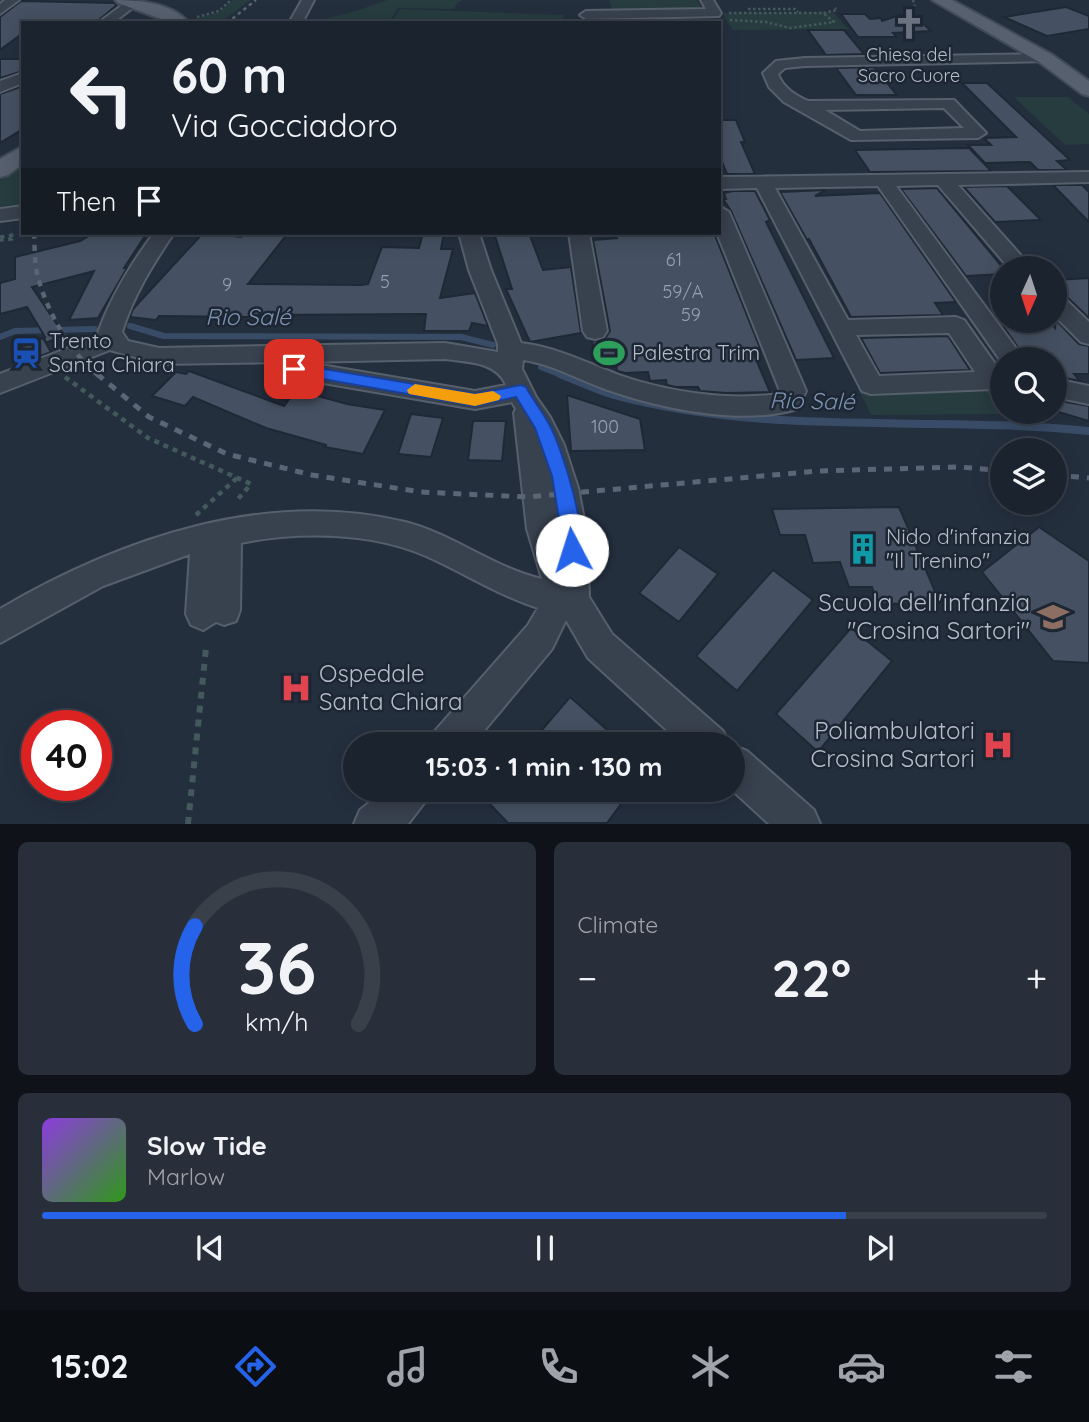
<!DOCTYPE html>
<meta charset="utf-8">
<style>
:root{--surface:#1b232e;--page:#282f3a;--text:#f1f3f6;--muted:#a0a4aa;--line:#39404a;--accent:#2563eb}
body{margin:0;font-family:Quicksand,sans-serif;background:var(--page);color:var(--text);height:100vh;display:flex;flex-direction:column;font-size:26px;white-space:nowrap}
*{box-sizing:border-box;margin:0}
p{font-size:23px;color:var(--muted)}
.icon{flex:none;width:38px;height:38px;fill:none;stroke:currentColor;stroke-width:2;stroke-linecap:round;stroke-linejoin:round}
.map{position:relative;height:824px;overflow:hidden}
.sheet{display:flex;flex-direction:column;gap:18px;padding:18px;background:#0f1319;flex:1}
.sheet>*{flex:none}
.hud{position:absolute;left:21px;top:21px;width:700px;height:214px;border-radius:0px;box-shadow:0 4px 18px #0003,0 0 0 2px var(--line);background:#1b232e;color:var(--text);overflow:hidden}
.needle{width:46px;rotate:183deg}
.controls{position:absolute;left:990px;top:256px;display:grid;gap:14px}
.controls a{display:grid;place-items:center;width:77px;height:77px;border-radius:50%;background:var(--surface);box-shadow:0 4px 18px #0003,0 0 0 2px var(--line);font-size:35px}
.speed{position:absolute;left:21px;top:710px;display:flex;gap:14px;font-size:35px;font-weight:700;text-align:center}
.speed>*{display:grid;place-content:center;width:91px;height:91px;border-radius:50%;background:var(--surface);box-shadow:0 4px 18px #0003,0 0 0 2px var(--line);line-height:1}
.speed .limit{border:10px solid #d22;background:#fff;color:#111}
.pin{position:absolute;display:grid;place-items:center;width:60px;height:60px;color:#fff;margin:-30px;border-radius:14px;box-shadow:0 4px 10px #0006}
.me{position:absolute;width:77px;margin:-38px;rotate:355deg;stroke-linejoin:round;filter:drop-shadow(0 0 5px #0008)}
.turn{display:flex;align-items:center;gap:24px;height:147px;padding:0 35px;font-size:32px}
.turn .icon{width:91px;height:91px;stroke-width:2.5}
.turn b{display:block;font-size:49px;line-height:60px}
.then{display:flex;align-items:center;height:66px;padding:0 35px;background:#0003;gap:14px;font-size:26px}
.big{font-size:52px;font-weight:700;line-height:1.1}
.sheet .card{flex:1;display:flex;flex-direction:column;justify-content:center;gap:10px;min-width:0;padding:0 24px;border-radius:10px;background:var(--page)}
.sheet .dial{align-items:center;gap:0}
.dial svg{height:182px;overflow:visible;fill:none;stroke:var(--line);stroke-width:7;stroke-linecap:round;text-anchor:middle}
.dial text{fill:var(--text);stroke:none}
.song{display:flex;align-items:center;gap:21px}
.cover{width:84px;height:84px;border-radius:10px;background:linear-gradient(135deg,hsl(270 70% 55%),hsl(110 70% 35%))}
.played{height:7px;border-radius:4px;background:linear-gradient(90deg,var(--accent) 80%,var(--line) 80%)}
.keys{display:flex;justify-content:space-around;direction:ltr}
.heat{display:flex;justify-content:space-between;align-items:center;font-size:38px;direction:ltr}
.sheet .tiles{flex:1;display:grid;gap:18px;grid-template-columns:1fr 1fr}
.card:last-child{grid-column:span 2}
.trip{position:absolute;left:343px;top:732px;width:402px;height:70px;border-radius:35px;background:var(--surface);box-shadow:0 4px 18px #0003,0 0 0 2px var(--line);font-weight:700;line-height:70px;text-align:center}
.menu{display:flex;height:112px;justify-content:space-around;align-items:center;background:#0b0e12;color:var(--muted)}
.menu .icon{width:49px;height:49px}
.menu .selected{color:var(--accent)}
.menu b{font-size:32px;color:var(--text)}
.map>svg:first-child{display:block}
.green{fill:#263c3f}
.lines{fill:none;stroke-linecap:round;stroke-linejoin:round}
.stream-far1{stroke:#394c67;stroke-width:6}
.stream{stroke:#394c67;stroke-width:8}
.building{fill:#455162;stroke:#1f2835;stroke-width:2}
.minor-casing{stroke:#565f6c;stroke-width:4}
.major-casing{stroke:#414a57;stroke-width:4}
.path-far3{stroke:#44595c;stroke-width:2.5;stroke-dasharray:2.5 2.5;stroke-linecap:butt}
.path-far2{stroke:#44595c;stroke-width:3.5;stroke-dasharray:4.5 4.5;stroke-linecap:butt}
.path-far1{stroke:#44595c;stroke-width:4.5;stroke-dasharray:5 5;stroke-linecap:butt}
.path{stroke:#44595c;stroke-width:6;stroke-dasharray:7 7;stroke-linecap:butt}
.minor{fill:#38414e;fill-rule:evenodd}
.major{fill:#56606e;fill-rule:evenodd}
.rail-far2{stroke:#5a6575;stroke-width:2.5;stroke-dasharray:3.5 3.5;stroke-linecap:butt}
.rail-far1{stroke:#5a6575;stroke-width:4.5;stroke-dasharray:6 6;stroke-linecap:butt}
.rail{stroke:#5a6575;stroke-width:5;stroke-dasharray:8 8;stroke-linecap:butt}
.route{fill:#2563eb;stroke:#184099;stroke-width:2}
.slow{fill:#f59e0b}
.labels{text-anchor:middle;stroke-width:5;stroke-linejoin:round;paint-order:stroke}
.far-poi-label{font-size:18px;fill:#b4bcc9;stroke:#1d2633}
.number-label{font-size:18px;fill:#98a1af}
.poi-label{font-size:21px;fill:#b4bcc9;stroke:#1d2633;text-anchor:start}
.water-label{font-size:23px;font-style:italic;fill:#7c92b1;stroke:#1d2633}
.near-poi-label{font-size:24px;fill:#b4bcc9;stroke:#1d2633;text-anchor:end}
</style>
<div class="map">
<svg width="1089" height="824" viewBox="0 0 1089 824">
<rect width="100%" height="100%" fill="#242f3e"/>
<g class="green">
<polygon points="233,0 250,0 220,23 193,23 193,19 220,12"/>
<polygon points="387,0 463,0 457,3 454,9 398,8 388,23 307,23 356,11"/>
<polygon points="609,0 697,0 703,11 613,12"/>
<polygon points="400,9 564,15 562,23 391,23"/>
<polygon points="833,12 848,29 733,30 722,13"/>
<polygon points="1014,97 1068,97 1089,114 1089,144 1065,145"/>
<polygon points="23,165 23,204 0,206 0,181"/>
<polygon points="1001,384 1005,414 871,415 860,392 941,390"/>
</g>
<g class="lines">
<g class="stream-far1">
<polyline points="130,326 164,336 461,337 493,345"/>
<polyline points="0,337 15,331 95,329"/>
<polyline points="541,367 564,376"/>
</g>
<path class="stream" d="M560 374C578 381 596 390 614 395 768 437 932 415 1089 431"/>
</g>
<g class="building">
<polygon points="21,1 114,3 117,5 95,23 23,23 23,33 0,50 0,17"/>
<polygon points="1066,7 1089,16 1089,29 1047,36 1004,17"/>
<polygon points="841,14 865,14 870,19 881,18 882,21 900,15 914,15 931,31 893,33 896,37 858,37"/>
<polygon points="808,30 844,30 864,54 826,55"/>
<polygon points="0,59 23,59 23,71 0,78"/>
<polygon points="874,67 897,95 856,95 836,68"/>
<polygon points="962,83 987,83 1070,160 1057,161 1067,170 1038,170 1030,162 985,163 968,145 991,145 984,138 1016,137"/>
<polygon points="23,86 23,129 0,143 0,94"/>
<polygon points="719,120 736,120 745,142 741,142 755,174 727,174 719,155"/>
<polygon points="969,148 991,171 870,172 855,150"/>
<polygon points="1053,185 1082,185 1089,192 1089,222"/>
<polygon points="1007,186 1041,220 995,222 964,187"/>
<polygon points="937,188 1003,268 1003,274 966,276 901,189"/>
<polygon points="826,190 815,196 880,193 956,302 935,303 943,315 851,317 809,239 807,240 780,192"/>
<polygon points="733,191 755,191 770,220 766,222 834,358 796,360 731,211 723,199 726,199 724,193"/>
<polygon points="94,233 147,233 124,268 127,268 98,318 69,320 94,271 32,287 64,335 48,342 27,307 0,314 0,283 15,279 15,257 80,241"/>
<polygon points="203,233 241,237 245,233 288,233 248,284 361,285 368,284 382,247 419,248 423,233 444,233 441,249 453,249 440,298 475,293 488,326 472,323 469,331 424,331 426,314 252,315 250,317 159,316 156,320 130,317 133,309"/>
<polygon points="494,233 529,233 543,270 571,267 581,333 530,342 506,289 512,289"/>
<polygon points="615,233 714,233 760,348 751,348 770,392 726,393 700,391 698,387 676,387 667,385 666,380 650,381 648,372 625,373 617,371 616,363 596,363 592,341 604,340 610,331 593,240 617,238"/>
<polygon points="1089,278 1089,318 1065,295 1055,291 1055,280"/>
<polygon points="999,320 1049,320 1055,328 1056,320 1079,344 1089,346 1089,374 1074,374 1080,381 1055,376 1055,359 1026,359"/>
<polygon points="948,336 970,370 880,373 861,338"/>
<polygon points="43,338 51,352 25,362 17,349"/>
<polygon points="189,371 284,406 296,390 347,404 385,410 363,454 325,447 326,445 266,428 193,397 185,406 152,396 176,372 186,374"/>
<polygon points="567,395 640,419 645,450 571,451"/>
<polygon points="1055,400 1089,406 1089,421 1055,411"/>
<polygon points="411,414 443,418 431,457 398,454"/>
<polygon points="473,421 506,421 502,461 468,460"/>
<polygon points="899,507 940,603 878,604 872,587 849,587 840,562 813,563 805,535 780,535 772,509"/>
<polygon points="1039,527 1089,561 1089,663 1053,661 982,572"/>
<polygon points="679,547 718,574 679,622 639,593"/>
<polygon points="773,570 813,600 737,691 696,656"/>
<polygon points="851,628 892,661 818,752 776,714"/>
<polygon points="570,697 623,744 530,744"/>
<polygon points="491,789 613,789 624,800 607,823 508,823 484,798"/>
</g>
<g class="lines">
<defs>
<g id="minor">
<polygon points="5,0 19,0 0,14 0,4"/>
<polygon points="129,0 136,0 139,3 113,23 98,23"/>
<polygon points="302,0 314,0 302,23 289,23"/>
<polygon points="701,0 713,0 721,13 719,16 586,19 580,15 586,11 706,9"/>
<path d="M1045 54 1052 58 1050 61 805 66 785 68 778 74C783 88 795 95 808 101L954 100 986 133 978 138 851 140 784 102 769 87 763 73 776 61 805 58ZM944 108 964 128 860 131 825 110Z"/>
<polygon points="23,73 23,83 0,92 0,81"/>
<path d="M1089 172V182L958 185 1032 268H1009L938 185 896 186 1024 359H1003V364L878 186 775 188 848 320 956 317 964 320 1003 375 1002 386 993 389 871 394 862 391 757 188 719 189V177ZM949 333 975 372 879 376 856 335Z"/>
<polygon points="23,206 23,218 0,221 0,209"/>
<path d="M719 206 729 212 806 391 797 409C741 426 658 408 605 389 577 379 552 364 523 360L522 369 536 397 550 417 564 445 578 488 587 535 589 597 612 634 723 731 729 744H682L588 658 566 620 552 649 473 744H429L435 731 528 625 538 608C498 595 464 573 426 556 372 532 298 531 241 543L240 610 236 621 224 625 216 622 203 630 191 625 186 614 190 554 103 586 0 643V609C119 539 266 488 405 522 453 534 494 568 542 579L527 529 514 413 516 409 512 402 475 409 294 378 285 375 282 369 288 362 159 364 110 350 0 393V374L100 336 98 333C111 296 131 264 154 233H174C153 264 133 296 122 332L128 341 159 348 445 343 498 352V344L469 270 459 233H479L491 270 521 343C556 347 587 363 619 375 667 392 728 401 779 394L780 391 717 233ZM445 359C466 362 496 361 506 385L475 391 303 362Z"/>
<polygon points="569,233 589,233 607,331 603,337 595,339 587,337 583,331"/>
<polygon points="1055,295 1063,297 1089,322 1089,344 1081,342 1055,316"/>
<polygon points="1055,379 1089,386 1089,404 1055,397"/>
<polygon points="733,746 747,751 814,810 820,824 769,824 731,789"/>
<polygon points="386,789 429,789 424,803 408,824 354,824 360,810"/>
</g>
<g id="major">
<path d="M115 0C139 0 173 3 189 23H172L118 3Z"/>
<polygon points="932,0 952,0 1051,54 1089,81 1089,96 1082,94 1039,62"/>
<polygon points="23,146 23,164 8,175 0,177 0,159"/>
</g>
</defs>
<use href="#minor" class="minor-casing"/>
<use href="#major" class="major-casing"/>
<g class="path-far3">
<polyline points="913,0 915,6"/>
<polyline points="748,9 795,9 798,12"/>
<polyline points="729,13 823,13"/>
<polyline points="197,17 219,11 231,0"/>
<polyline points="730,20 766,22 790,28 834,22 823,13 837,10 835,8"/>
<polyline points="719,29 723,29"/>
</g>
<g class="path-far2">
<polyline points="0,237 14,235 12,239 0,240"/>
<polyline points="26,354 26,349 48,339"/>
</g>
<g class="path-far1">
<polyline points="65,377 148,438 251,484 237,500"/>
<polyline points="196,515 237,478"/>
</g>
<polyline class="path" points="188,824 206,648"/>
<use href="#minor" class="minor"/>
<use href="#major" class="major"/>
<polyline class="rail-far2" points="227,23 256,0"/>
<path class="rail-far1" d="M34 233C35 247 34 264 38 277 47 312 71 354 99 376"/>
<g class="rail">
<polyline points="97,374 149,417 227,454 312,475 421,492 528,497 818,471 960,467 1003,471"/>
<polyline points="1055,475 1089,478"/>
</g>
</g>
<path class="route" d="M294 364 475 394 521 385 526 387C533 400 542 411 549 424 562 447 589 533 578 556L572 558 565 556 552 476 535 428 516 397 475 406 289 373 287 369Z"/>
<polygon class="slow" points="415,384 475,394 493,391 501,396 499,400 475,406 409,394 407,390"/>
<defs>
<symbol id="church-bare" viewBox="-9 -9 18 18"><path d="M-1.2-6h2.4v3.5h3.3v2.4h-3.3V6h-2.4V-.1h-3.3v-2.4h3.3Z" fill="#6b7280" stroke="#1d2633" stroke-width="2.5" paint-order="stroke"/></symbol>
<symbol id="station-bare" viewBox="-9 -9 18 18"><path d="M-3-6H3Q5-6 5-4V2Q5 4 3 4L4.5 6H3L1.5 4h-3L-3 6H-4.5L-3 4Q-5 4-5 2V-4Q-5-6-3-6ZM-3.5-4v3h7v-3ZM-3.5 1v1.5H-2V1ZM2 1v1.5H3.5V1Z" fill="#1a4fb4" stroke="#1d2633" stroke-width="2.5" paint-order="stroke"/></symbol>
<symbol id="stadium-bare" viewBox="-9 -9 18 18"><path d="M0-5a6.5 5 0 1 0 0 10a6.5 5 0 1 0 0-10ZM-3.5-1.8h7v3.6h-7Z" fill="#2e9e5b" stroke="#1d2633" stroke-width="2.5" paint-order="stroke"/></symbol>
<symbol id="building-bare" viewBox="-9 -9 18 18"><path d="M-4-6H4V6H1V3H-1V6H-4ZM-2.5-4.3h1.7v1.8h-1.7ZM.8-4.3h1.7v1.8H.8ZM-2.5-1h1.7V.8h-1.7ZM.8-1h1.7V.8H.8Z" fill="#0f9aa8" stroke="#1d2633" stroke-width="2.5" paint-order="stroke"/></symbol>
<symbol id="school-bare" viewBox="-9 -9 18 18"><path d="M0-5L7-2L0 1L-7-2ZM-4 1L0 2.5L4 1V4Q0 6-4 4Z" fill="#8d6e63" stroke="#1d2633" stroke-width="2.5" paint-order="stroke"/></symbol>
<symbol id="hospital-bare" viewBox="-9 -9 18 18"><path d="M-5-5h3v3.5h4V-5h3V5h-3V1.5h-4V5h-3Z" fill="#e0444e" stroke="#1d2633" stroke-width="2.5" paint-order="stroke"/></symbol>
</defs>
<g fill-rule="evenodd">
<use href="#church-bare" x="887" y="2" width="44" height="44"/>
<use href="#station-bare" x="4" y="331" width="44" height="44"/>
<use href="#stadium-bare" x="587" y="331" width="44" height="44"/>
<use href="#building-bare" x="841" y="527" width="44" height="44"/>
<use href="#school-bare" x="1031" y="595" width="44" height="44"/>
<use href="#hospital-bare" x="274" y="666" width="44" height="44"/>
<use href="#hospital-bare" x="976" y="723" width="44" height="44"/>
</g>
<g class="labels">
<g class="far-poi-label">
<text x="909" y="61">Chiesa del<tspan x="909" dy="21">Sacro Cuore</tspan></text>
</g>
<g class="number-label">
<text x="674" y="266">61</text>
<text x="385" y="288">5</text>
<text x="227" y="291">9</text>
<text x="683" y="298">59/A</text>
<text x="691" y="321">59</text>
<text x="605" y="433">100</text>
</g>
<g class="poi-label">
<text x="49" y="348">Trento<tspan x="49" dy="24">Santa Chiara</tspan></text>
<text x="632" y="360">Palestra Trim</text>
<text x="886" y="544">Nido d'infanzia<tspan x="886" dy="24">"Il Trenino"</tspan></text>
</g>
<g class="water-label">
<text x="248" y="325">Rio Salé</text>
<text transform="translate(812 401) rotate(1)" y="8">Rio Salé</text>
</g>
<g class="near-poi-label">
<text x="1030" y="611">Scuola dell'infanzia<tspan x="1030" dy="28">"Crosina Sartori"</tspan></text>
<text x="319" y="682" text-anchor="start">Ospedale<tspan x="319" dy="28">Santa Chiara</tspan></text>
<text x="975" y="739">Poliambulatori<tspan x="975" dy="28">Crosina Sartori</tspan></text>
</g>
</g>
</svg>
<div class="controls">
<a><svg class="needle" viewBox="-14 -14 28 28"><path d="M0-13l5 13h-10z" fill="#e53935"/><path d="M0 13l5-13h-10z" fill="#a0a4aa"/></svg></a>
<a><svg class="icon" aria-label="search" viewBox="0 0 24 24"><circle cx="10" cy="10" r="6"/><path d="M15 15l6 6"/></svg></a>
<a><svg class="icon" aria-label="layers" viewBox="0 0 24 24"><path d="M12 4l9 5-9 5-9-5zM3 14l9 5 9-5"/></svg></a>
</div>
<div class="speed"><div class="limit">40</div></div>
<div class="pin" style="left:294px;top:369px;background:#d93025"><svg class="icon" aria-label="arrive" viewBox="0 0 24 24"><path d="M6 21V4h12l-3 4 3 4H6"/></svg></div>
<svg class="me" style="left:572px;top:550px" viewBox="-20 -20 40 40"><circle r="19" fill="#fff"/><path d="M0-13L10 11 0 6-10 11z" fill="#2563eb"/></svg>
<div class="trip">15:03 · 1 min · 130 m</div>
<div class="hud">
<div class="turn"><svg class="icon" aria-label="left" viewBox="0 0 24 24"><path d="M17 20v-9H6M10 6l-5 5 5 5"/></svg><div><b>60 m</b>Via Gocciadoro</div></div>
<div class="then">Then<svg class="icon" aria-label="arrive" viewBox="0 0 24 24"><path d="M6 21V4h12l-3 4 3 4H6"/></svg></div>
</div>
</div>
<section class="sheet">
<div class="tiles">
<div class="card dial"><svg viewBox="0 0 100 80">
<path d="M14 69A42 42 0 1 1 86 69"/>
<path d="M14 69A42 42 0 0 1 14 26" stroke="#2563eb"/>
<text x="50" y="56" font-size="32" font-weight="700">36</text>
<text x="50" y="72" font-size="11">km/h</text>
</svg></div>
<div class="card"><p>Climate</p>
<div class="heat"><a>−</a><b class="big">22°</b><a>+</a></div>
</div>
<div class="card">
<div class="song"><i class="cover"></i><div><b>Slow Tide</b><p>Marlow</p></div></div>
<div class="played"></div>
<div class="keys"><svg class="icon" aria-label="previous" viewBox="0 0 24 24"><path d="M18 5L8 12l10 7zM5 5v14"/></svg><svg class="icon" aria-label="pause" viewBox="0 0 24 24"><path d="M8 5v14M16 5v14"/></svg><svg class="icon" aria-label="next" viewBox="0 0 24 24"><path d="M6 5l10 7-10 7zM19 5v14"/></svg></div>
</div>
</div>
</section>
<nav class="menu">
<b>15:02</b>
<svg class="icon selected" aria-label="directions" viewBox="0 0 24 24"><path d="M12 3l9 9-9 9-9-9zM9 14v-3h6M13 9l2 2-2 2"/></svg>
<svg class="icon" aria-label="music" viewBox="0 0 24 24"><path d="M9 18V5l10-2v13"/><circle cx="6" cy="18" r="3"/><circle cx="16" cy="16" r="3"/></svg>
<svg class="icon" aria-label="phone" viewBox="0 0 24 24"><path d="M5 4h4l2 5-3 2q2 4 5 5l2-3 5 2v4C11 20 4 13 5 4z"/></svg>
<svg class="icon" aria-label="climate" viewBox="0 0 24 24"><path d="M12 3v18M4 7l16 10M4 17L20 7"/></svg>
<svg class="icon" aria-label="car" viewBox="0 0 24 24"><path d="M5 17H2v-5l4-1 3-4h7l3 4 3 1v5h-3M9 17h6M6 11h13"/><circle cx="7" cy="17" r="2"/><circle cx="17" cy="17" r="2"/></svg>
<svg class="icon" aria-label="filters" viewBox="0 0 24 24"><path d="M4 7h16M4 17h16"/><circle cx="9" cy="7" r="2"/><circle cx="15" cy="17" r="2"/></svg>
</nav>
